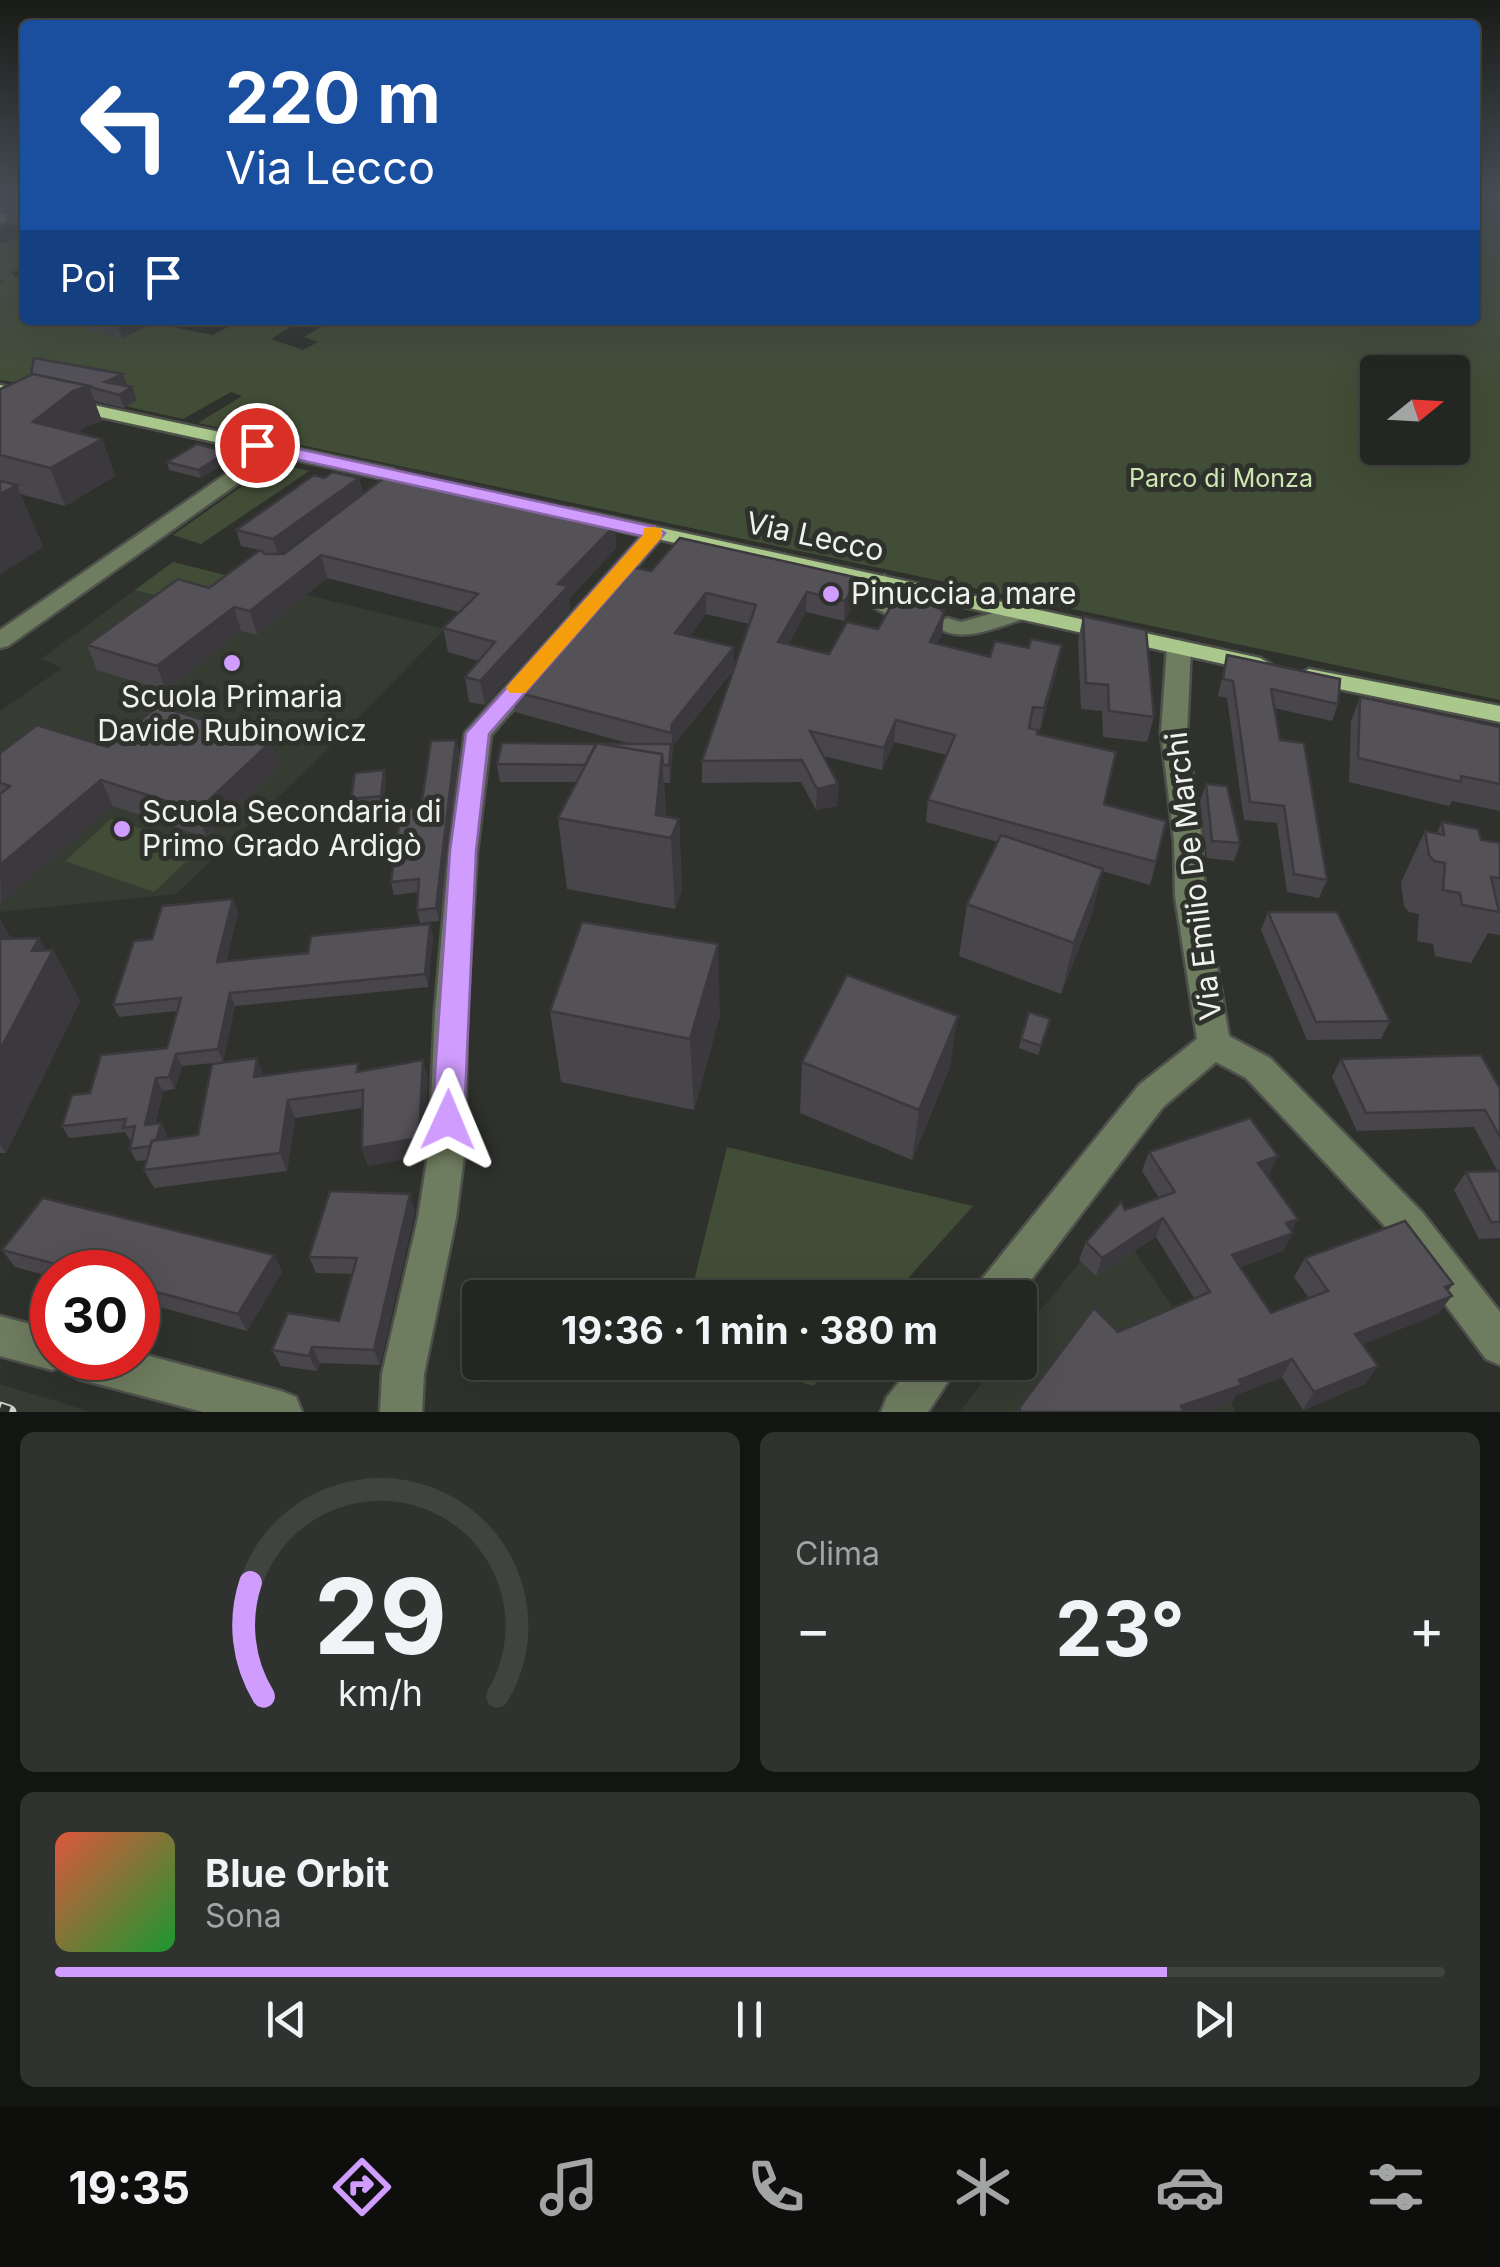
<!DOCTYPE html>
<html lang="it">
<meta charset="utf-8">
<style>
:root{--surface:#232621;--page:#2f322e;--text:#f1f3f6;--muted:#a3a5a5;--line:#40433f;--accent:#d09dff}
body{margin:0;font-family:Inter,sans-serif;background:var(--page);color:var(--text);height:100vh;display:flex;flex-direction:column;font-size:38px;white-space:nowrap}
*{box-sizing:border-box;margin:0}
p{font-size:32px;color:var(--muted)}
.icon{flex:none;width:55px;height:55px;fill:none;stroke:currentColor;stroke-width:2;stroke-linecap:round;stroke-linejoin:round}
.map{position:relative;height:1412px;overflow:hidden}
.sheet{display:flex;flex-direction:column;gap:20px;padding:20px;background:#131512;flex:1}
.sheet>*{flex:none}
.guide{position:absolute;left:20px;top:20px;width:1460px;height:305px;border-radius:10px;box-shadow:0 10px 40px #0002,0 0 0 2px var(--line);background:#1a4fa0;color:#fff;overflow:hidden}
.needle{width:65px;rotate:72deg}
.fabs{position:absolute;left:1360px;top:355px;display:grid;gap:20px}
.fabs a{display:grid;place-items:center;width:110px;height:110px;border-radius:10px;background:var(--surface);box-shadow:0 10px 40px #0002,0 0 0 2px var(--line);font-size:50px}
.speed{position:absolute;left:30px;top:1250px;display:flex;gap:20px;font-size:50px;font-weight:700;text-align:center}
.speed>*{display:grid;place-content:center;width:130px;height:130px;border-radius:50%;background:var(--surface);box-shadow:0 10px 40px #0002,0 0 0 2px var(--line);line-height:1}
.speed .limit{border:15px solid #d22;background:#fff;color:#111}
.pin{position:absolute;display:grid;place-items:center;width:85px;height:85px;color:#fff;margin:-42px;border:5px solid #fff;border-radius:50%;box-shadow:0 2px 10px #0007}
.me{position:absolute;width:110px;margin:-55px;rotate:1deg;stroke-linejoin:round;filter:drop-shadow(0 0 8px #0008)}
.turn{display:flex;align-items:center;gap:35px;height:210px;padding:0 40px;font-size:45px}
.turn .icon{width:130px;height:130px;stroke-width:2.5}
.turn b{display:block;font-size:70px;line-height:85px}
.then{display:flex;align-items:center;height:95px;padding:0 40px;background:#0003;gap:20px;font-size:38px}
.big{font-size:75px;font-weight:700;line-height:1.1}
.sheet .tile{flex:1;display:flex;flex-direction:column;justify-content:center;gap:15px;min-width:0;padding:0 35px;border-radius:15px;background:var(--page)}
.sheet .dial{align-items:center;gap:0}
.dial svg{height:260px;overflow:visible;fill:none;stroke:var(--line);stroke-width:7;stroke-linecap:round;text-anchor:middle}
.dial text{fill:var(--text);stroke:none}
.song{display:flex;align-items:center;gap:30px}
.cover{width:120px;height:120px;border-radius:15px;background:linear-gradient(135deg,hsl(10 70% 55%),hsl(130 70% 35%))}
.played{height:10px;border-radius:5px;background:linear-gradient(90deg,var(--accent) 80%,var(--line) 80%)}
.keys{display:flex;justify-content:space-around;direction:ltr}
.heat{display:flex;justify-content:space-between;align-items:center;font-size:55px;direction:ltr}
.sheet .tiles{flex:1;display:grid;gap:20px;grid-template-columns:1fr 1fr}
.tile:last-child{grid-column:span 2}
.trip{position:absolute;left:462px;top:1280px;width:575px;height:100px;border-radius:10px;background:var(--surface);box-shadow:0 10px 40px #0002,0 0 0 2px var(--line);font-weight:700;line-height:100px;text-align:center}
.tab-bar{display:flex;height:160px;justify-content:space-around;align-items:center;background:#0e0f0d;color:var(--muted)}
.tab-bar .icon{width:70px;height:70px}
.tab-bar .active{color:var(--accent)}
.tab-bar b{font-size:45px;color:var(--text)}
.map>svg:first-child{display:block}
.built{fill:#363c31}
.green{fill:#424d37;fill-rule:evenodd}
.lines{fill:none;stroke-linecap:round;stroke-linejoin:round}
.minor-casing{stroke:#4e514b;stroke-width:5}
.major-casing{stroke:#4e514b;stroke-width:5}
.minor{fill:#6e7c5f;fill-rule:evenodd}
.major{fill:#aac88b;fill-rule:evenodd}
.rail-casing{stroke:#ced0cc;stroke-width:15}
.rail{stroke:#2f322c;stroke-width:11;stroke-dasharray:34;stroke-linecap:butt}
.wall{fill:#48464b;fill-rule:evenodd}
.shaded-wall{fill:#3b393d}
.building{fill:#545157;stroke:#3b393d;stroke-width:2.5}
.route{fill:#d09dff;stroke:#8766a6;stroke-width:2.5}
.slow{fill:#f59e0b}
.poi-dot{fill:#d09dff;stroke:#2f322c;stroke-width:4}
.labels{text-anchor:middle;stroke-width:10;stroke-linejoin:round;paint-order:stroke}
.far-park-label{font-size:25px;fill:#cde7b3;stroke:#2f322c}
.street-label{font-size:30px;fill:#f0f2ee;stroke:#2f322c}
.poi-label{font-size:30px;fill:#f0f2ee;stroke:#2f322c;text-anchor:start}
</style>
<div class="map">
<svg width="1500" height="1412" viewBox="0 0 1500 1412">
<rect width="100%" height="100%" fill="#2f322c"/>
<g class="built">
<polygon points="173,562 445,629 313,764 176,894 0,912 0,711 62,668 41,659"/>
<polygon points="1114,1221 1181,1319 1236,1412 959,1412 998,1363 1020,1362 1020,1335"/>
<polygon points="0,1384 92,1412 0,1412"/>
</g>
<g class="green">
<path d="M1475 193H1500V700L198 423 242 396 231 392 183 419 126 406 135 400 0 380V284L5 281 0 280V244L25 236V269L11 272 15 277 25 276V320H164L158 324 213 335 231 325 208 320H301L271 339 303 350 318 342 304 337 324 325 304 320H1475ZM1378 372H1452V448H1378Z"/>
<polygon points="275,463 309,471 201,544 173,535"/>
<polygon points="173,562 241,579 187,603 135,590"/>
<polygon points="111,819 200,848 154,892 65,861"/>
<polygon points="727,1147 973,1206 891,1297 690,1297"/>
<polygon points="740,1363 833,1363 813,1386"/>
</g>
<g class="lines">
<defs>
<g id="minor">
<polygon points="25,206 25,214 0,223 0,215"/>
<polygon points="257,439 266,445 240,482 8,646 0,648 0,630 226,474 250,441"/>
<polygon points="655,527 662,529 665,533 662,537 491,735 477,851 467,1011 465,1148 456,1218 424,1374 422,1412 380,1412 382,1374 418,1218 429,1148 435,1011 449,851 465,733 648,529"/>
<polygon points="884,575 895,582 895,603 909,611 906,616 890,616 873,607 873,582"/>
<path d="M1019 606 1030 613 1027 618C1000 625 959 647 935 625L947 618 961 622Z"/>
<polygon points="1179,640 1191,647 1187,733 1202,841 1205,896 1229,1036 1270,1058 1422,1212 1500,1312 1500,1365 1486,1359 1396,1238 1246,1078 1216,1062 1163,1107 1017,1298 972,1298 978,1284 1139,1085 1197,1039 1175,896 1174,841 1161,733 1167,647"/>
<polygon points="0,1316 52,1330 52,1358 138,1358 138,1353 281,1391 296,1397 302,1412 203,1412 79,1379 65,1372 62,1366 52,1370 0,1356"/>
<polygon points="915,1362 961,1362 928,1412 881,1412 887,1397"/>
</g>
<g id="major">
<polygon points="0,385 420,475 430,481 420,487 0,395"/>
<polygon points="537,501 1260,658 1272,665 1260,672 530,511 527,507"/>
<polygon points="1309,669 1500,706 1500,722 1300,681 1297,676"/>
</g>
</defs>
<use href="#minor" class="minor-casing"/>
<use href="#major" class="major-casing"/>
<use href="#minor" class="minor"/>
<use href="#major" class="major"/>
<defs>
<polyline id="rail" points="0,1409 9,1412"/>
</defs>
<use href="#rail" class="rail-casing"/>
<use href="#rail" class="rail"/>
</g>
<g class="wall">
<polygon points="0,193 25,193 25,227 9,224 4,210 0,211"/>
<polygon points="85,320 160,320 122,338 88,330"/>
<polygon points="127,386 137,400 124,408 94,401 102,421 86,426 78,433 102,439 115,476 65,506 20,494 43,547 0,574 0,389"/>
<polygon points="230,460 201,478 169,470 167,462"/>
<polygon points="324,478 359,478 363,493 280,554 568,506 569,515 615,525 616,548 569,599 570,610 485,705 469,702 465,677 479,661 448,652 443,628 459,612 327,578 257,635 241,631 166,691 97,670 87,645 209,588 259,550 241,546 236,530"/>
<path d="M651 571 859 578 858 598 844 621 806 612 788 645 829 654 946 595 942 634 937 644 990 657 1058 666 1040 730 1030 728 1104 804 1156 862 1150 885 1102 871 1090 920 1061 994 959 956 967 904 998 842 926 822 928 800 947 755 894 742 882 770 823 756 838 784 837 806 816 810 801 782 702 783V761L734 669 673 746 670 783H664L666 816 679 819 682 890 675 909 567 889 558 818 576 782H500L497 764 602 744H631L515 712 512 691ZM706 614 749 624 734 667V647L689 636Z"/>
<polygon points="1083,616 1154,717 1147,742 1103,737 1102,711 1081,709 1078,641"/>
<polygon points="1227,655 1338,704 1332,721 1274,708 1280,740 1327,880 1319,898 1287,892 1277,823 1244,820 1227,698 1218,696"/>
<polygon points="1360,697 1500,727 1500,811 1452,801 1449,806 1349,782 1351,721"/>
<polygon points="456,740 459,752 439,921 420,923 417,910 418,892 394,895 391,882 421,808"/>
<polygon points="108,747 280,767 207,838 113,806 0,903 0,753"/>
<polygon points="384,770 386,779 384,805 353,808 351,799"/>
<polygon points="1206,784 1240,843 1234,861 1207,858 1200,801"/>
<polygon points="1442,822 1481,840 1500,843 1500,935 1488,933 1471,963 1435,956 1433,944 1417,941 1419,914 1409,912 1404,906 1401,882 1425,831 1437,833"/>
<polygon points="238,912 226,961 308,953 430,924 433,937 428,987 235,1006 223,1062 182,1066 175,1089 163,1091 155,1124 161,1123 167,1135 166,1139 198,1135 264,1075 361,1071 428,1078 424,1155 368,1166 362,1148 362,1108 295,1118 287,1171 154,1188 144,1170 147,1160 136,1161 130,1149 132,1140 130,1140 125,1132 69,1138 62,1126 90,1093 167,1048 177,1011 119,1017 113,1005 152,939"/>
<polygon points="1268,912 1390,1021 1381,1039 1307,1040 1261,930"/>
<polygon points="0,920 11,939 39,938 45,950 53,950 80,1001 6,1153 0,1153"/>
<polygon points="550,1011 720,1015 694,1110 561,1082"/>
<polygon points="1048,1028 1038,1055 1019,1048 1021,1039"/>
<polygon points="1341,1059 1500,1089 1500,1238 1479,1239 1454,1190 1466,1172 1498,1172 1474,1127 1357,1131 1332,1077"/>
<polygon points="802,1062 950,1067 912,1160 800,1113"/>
<polygon points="1149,1152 1269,1175 1267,1176 1292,1230 1283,1251 1240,1267 1271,1313 1309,1298 1294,1277 1305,1258 1448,1291 1438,1314 1363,1344 1365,1384 1303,1410 1282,1377 1236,1395 1232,1403 1205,1412 1017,1412 1019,1408 1118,1332 1194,1298 1156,1237 1096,1276 1079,1260 1086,1242 1125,1210 1159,1198 1142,1171"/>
<polygon points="415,1211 380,1365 320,1363 317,1371 281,1366 272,1350 339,1321 352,1274 316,1273 309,1257"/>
<polygon points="2,1250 274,1255 282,1272 247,1331 138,1301 138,1272 52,1272 52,1277 15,1267"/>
</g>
<g class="shaded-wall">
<polygon points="116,320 160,320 122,338"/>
<polygon points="123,374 128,387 105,382"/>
<polygon points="89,386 102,421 86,426 47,459 33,422 73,391"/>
<polygon points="132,387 137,400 124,408 119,395"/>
<polygon points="102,439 115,476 65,506 50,468"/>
<polygon points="228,452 230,460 201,478 198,470"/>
<polygon points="359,478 363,493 278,555 273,539"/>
<polygon points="17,485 43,547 0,574 0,494"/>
<polygon points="615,525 616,548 569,599 570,610 485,705 480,681 558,584"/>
<polygon points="321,555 327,578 257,635 250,611"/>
<polygon points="859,578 858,598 844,621 845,601"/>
<polygon points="807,592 806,612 778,663 778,642"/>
<polygon points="706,593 706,614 676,653 675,633"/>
<polygon points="946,595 942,634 928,663 934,603"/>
<polygon points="234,607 241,631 166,691 157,666"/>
<polygon points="1062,645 1058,666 1040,730 1044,708"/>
<polygon points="734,647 734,668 673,746 672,755 672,724"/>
<polygon points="896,720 894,742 882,770 884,748"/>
<polygon points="456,740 459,752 439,921 436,908"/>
<polygon points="272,741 280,767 207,838 197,811"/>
<polygon points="671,744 672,761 670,783 669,765"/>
<polygon points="662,754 666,824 656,815"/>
<polygon points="384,770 386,779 384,805 381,796"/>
<polygon points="101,780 113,806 1,904 0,865"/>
<polygon points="838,784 837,806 816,810 817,789"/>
<polygon points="679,819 682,890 675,909 671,838"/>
<polygon points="1103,869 1090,920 1061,994 1074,943"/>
<polygon points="233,899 238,912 222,974 217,962"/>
<polygon points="0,920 26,967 0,968"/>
<polygon points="430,924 433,937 428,987 425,974"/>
<polygon points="39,938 49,957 53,950 80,1001 6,1153 0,1144 0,1050 32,951"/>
<polygon points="718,944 720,1015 694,1110 690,1039"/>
<polygon points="230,993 235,1006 223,1062 218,1049"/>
<polygon points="958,1016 950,1067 912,1160 919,1110"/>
<polygon points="176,1054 182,1066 175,1089 169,1077"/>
<polygon points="257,1058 264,1076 254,1077"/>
<polygon points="423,1060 428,1078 424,1155 368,1166 362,1148"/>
<polygon points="156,1078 163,1091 151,1137 145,1125"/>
<polygon points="288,1100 295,1118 287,1171 280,1153"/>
<polygon points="161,1123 167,1135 161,1158 154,1146"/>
<polygon points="1278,1156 1269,1175 1249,1182 1258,1163"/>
<polygon points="410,1194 415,1211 380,1365 374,1350"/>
<polygon points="1163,1218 1156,1237 1096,1276 1102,1258"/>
<polygon points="1298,1219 1290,1234 1293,1233 1283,1251 1223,1274 1232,1255 1286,1223"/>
<polygon points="274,1255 282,1272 247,1331 238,1314"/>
<polygon points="1453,1284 1442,1300 1452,1296 1438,1314 1343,1352 1355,1334"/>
<polygon points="312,1347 320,1363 317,1371 309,1356"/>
<polygon points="1292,1359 1282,1377 1236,1395 1232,1403 1205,1412 1178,1412 1181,1406"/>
<polygon points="1378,1366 1365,1384 1303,1410 1314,1392"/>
</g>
<g class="building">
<polygon points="14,193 25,193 25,204 0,199"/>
<polygon points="34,358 123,374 105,382 132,387 119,395 90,387 89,386 31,374"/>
<polygon points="33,374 89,386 73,391 33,422 102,439 50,468 0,455 0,389"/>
<polygon points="197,444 228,452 198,470 167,462"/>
<polygon points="397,468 568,506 561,513 615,525 558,584 568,586 480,681 465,677 495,642 443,628 478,594 321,555 250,611 234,607 157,666 87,645 178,579 209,588 260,550 265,554 284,554"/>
<polygon points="333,472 359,478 273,539 236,530 314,475 324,478"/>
<polygon points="0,481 17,485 0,494"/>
<polygon points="680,538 859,578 845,601 807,592 778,642 829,654 847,622 878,629 895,599 911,597 913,588 946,595 934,603 944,613 930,642 990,657 995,641 1029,648 1031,639 1062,645 1044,708 1033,707 1029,728 1038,730 1037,734 1116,752 1104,804 1166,821 1156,862 928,800 955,735 896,720 884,748 810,731 838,784 817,789 802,760 702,761 756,605 706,593 675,633 734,647 672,724 671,733 512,691 628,566 651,571"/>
<polygon points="1083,616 1146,630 1154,717 1109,711 1108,685 1086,683"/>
<polygon points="1227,655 1340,679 1338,704 1271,689 1280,740 1304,743 1327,880 1294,874 1284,806 1250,802 1233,681 1223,679"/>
<polygon points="1360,697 1500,727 1500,784 1461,776 1461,782 1358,758"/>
<polygon points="158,706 272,741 197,811 101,780 0,865 0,794 10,786 0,783 0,753 37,725 108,747"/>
<polygon points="456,740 436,908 417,910 419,879 391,882 401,809 421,808 431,741"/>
<polygon points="502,743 596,744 585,765 497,764"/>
<polygon points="597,743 662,754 656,815 679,819 671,838 558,818"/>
<polygon points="602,744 671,744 669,765 663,765 662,754"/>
<polygon points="384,770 381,796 351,799 355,773"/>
<polygon points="1206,784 1227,786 1240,843 1212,841"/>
<polygon points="1442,822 1478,829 1481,840 1500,843 1500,878 1491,877 1499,912 1462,905 1460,893 1443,890 1445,863 1434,861 1429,855 1425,831 1444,835"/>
<polygon points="1001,835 1103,869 1074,943 967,904"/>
<polygon points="233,899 217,962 308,953 311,936 430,924 425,974 230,993 218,1049 176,1054 169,1077 156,1078 145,1125 161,1123 156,1140 152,1141 150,1146 130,1149 135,1126 123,1128 126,1119 62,1126 72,1095 90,1093 101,1055 167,1048 181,998 113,1005 134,941 152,939 162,906"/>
<polygon points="1268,912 1337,912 1390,1021 1316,1022"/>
<polygon points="582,922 718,944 690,1039 550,1011"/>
<polygon points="39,938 32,951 53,950 0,1050 0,939"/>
<polygon points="847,975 958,1016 919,1110 802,1062"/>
<polygon points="1029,1012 1050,1019 1041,1046 1021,1039"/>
<polygon points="1481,1055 1500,1089 1500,1137 1485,1110 1366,1113 1341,1059"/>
<polygon points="257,1058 254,1077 358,1063 357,1072 423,1060 419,1138 362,1148 363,1090 288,1100 280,1153 144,1170 152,1141 198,1135 212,1064"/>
<polygon points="1250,1118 1278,1156 1258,1163 1298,1219 1286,1223 1293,1233 1232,1255 1271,1313 1328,1291 1305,1258 1405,1221 1453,1284 1445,1287 1452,1296 1355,1334 1378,1366 1314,1392 1292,1359 1239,1380 1242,1385 1181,1406 1184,1412 1021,1412 1019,1408 1094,1308 1118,1332 1210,1292 1163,1218 1102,1258 1086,1242 1121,1202 1125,1210 1175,1192 1149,1152"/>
<polygon points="1500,1171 1500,1222 1491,1222 1466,1172"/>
<polygon points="330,1191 410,1194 374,1350 312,1347 309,1356 272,1350 288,1313 339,1321 357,1258 309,1257"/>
<polygon points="43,1198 274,1255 238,1314 138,1287 138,1272 86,1272 2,1250"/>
</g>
<linearGradient id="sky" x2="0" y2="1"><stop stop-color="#1a1c18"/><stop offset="0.49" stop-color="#474f56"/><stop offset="1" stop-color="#474f56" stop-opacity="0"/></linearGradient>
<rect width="1500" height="391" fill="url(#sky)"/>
<polygon class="route" points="257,440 655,527 665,533 489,734 476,851 464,1120 459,1130 448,1134 436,1130 432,1120 450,851 466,733 642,536 251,449 251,442"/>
<polygon class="slow" points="655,527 662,529 662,537 525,693 510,693 506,688 510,683 643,535 644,528"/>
<g class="poi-dot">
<circle cx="831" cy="594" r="10"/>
<circle cx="232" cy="663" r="10"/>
<circle cx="122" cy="829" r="10"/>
</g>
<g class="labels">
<g class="far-park-label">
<text x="1221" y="487">Parco di Monza</text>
</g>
<g class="street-label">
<text transform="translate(815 537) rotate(12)" y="10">Via Lecco</text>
<text transform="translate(1194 876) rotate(-97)" y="10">Via Emilio De Marchi</text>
</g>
<g class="poi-label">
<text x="851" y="604">Pinuccia a mare</text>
<text x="232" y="707" text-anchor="middle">Scuola Primaria<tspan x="232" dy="34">Davide Rubinowicz</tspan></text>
<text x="142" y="822">Scuola Secondaria di<tspan x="142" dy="34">Primo Grado Ardigò</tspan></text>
</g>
</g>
</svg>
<div class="fabs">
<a><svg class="needle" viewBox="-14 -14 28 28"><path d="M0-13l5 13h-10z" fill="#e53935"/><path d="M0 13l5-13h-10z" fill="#a3a5a5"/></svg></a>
</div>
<div class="speed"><div class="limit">30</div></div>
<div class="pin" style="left:257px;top:445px;background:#d93025"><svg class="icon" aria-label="arrive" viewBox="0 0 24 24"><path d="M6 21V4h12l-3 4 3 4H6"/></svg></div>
<svg class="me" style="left:448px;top:1120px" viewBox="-20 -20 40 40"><path d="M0-17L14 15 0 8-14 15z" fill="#d09dff" stroke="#fff" stroke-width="4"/></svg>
<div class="trip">19:36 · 1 min · 380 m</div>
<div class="guide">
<div class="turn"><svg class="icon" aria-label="left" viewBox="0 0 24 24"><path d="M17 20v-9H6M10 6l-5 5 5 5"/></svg><div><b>220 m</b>Via Lecco</div></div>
<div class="then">Poi<svg class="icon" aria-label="arrive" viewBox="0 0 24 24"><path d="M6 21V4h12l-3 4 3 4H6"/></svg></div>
</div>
</div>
<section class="sheet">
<div class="tiles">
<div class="tile dial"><svg viewBox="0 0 100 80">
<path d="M14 69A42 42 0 1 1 86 69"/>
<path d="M14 69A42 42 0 0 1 10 34" stroke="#d09dff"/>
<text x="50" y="56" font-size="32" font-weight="700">29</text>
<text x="50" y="72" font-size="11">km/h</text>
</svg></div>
<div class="tile"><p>Clima</p>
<div class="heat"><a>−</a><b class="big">23°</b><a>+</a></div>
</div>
<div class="tile">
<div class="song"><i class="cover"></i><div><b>Blue Orbit</b><p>Sona</p></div></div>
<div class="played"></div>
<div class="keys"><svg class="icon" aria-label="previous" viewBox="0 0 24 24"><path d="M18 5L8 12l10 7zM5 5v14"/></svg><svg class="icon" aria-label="pause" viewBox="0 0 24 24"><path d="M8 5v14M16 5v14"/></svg><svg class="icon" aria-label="next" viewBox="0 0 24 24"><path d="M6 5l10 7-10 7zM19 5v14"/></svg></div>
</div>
</div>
</section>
<nav class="tab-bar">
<b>19:35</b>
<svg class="icon active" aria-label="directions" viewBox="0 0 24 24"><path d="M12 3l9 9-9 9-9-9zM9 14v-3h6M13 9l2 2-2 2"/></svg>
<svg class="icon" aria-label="music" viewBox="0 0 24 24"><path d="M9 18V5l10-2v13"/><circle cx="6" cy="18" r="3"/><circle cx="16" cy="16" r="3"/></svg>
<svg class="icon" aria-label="phone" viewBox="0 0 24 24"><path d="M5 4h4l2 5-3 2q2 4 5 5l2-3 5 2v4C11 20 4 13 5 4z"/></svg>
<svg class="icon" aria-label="climate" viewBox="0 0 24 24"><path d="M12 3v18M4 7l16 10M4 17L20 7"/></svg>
<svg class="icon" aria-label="car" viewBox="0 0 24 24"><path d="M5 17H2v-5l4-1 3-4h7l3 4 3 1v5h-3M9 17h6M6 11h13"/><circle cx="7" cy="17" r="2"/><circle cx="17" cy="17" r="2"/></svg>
<svg class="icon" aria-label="filters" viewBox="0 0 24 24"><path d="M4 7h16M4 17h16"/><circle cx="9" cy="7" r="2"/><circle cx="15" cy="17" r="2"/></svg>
</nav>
